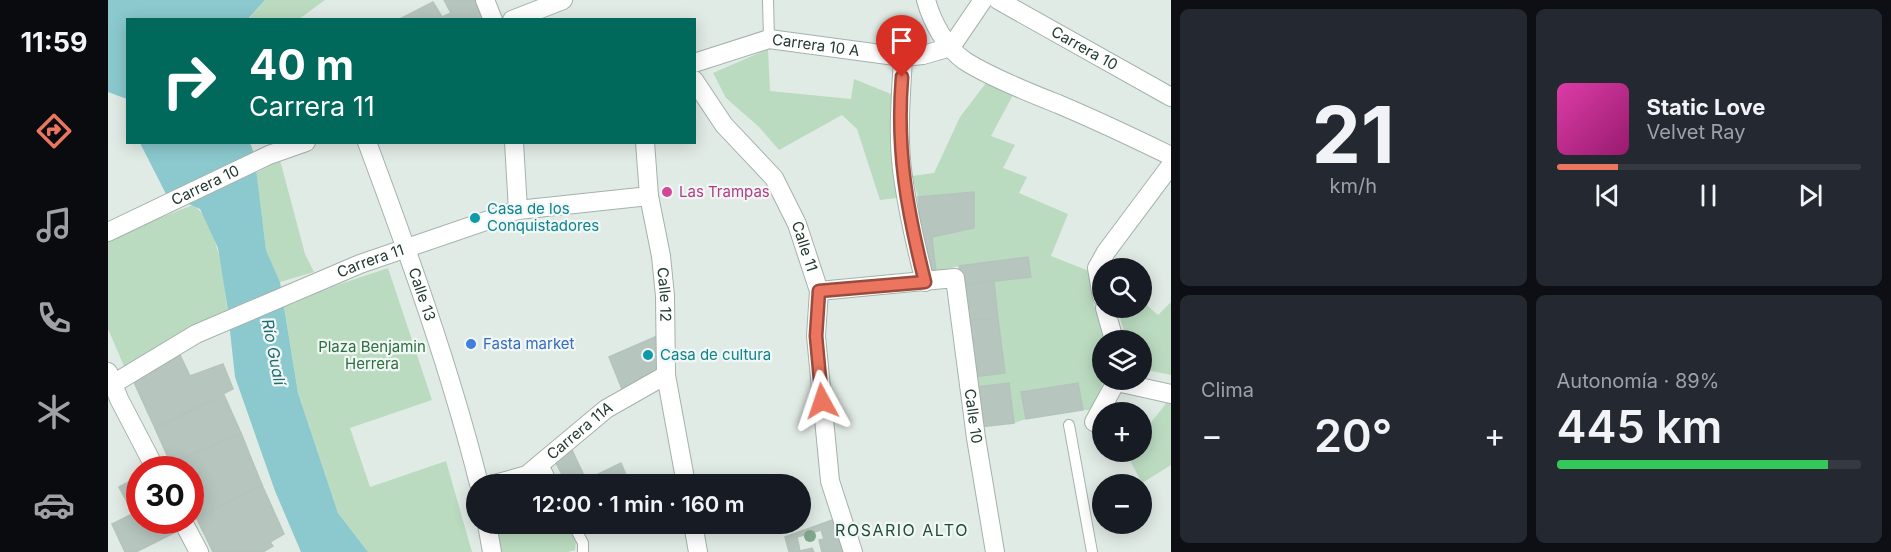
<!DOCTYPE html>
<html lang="es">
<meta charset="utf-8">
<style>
:root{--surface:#171b24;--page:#242831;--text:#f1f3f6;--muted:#9ea1a6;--line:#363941;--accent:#eb755e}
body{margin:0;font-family:Inter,sans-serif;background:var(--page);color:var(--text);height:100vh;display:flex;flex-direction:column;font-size:22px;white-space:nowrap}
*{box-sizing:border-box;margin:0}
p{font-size:20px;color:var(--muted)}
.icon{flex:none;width:33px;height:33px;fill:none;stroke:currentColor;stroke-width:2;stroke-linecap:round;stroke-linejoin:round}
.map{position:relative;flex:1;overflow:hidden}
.side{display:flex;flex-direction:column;gap:9px;padding:9px;background:#0d0f14;width:720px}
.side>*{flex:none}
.guide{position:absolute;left:18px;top:18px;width:570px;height:126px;border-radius:0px;box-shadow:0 3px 15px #0003;background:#00695c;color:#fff;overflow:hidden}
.tools{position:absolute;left:984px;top:258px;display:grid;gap:12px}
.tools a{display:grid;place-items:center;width:60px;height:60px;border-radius:50%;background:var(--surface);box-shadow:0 3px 15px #0003;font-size:30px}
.speed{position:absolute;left:18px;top:456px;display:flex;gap:12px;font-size:30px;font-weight:700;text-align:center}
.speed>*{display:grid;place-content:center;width:78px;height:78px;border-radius:50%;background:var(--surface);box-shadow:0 3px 15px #0003;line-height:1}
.speed .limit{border:9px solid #d22;background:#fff;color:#111}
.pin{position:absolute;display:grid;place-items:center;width:51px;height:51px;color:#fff;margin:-62px -26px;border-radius:50% 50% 50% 0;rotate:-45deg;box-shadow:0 0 6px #0007}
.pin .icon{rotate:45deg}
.me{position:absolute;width:66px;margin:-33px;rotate:355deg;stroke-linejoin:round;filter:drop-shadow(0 0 4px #0008)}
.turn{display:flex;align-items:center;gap:21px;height:126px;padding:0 24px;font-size:27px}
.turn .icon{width:78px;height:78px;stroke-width:2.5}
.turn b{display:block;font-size:42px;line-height:51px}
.big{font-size:45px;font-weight:600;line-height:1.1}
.side .tile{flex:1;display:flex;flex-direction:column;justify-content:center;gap:9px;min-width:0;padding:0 21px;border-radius:9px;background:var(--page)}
.side .dial{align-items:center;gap:0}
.dial b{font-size:78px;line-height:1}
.song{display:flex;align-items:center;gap:18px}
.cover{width:72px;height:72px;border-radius:9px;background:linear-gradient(135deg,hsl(320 70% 55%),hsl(320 70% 35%))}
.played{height:6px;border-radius:3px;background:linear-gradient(90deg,var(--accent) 20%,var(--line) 20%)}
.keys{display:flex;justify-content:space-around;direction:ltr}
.heat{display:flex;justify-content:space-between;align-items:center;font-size:33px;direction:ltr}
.charge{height:9px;border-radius:4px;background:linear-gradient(90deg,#34c759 89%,var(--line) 0)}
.side .tiles{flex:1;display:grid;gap:9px;grid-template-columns:repeat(2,1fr)}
.trip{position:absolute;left:358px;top:474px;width:345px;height:60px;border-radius:30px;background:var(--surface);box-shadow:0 3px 15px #0003;font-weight:600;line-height:60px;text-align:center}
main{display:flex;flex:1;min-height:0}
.tabs{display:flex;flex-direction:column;width:108px;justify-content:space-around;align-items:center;background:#090b0e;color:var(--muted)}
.tabs .icon{width:42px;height:42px}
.tabs .selected{color:var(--accent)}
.tabs b{font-size:27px;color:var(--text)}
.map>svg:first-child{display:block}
.green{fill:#bbdbc0}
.water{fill:#8bc9ce}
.building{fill:#b6c5be;stroke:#b4c4bc;stroke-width:1.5}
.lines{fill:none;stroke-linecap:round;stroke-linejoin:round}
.lane-casing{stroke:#a4b2ac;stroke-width:12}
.street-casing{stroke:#a4b2ac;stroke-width:20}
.lane{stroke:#fff;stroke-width:10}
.street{stroke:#fff;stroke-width:18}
.tree{fill:#7fa78b}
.route-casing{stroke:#994c3d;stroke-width:15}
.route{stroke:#eb755e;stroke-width:10}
.hotel-dot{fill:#d1479c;stroke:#f1f7f4;stroke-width:2}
.culture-dot{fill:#0f9aa8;stroke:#f1f7f4;stroke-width:2}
.shop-dot{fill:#3f7fe0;stroke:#f1f7f4;stroke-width:2}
.labels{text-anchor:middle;stroke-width:4.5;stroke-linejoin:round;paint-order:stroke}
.street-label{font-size:15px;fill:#223a32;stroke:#f1f7f4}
.hotel-label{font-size:15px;fill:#b23c85;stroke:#f1f7f4;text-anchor:start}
.culture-label{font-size:15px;fill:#0d838f;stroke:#f1f7f4;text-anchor:start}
.shop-label{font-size:15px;fill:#366cbe;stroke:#f1f7f4;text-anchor:start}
.park-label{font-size:15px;fill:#2e6f42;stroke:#f1f7f4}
.water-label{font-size:16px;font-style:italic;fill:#1f6d73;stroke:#f1f7f4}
.neighbourhood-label{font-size:16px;letter-spacing:1.5px;fill:#1f4c3d;stroke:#f1f7f4}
</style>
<main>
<nav class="tabs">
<b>11:59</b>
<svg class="icon selected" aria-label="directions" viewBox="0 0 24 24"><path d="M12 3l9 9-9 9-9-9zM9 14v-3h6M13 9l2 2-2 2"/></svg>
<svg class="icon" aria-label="music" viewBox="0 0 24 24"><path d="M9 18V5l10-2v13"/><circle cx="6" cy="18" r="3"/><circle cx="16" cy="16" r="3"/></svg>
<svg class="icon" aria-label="phone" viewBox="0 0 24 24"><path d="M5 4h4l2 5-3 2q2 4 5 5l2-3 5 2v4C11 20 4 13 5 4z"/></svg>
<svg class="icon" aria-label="climate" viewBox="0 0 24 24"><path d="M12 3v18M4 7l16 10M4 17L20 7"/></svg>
<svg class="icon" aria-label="car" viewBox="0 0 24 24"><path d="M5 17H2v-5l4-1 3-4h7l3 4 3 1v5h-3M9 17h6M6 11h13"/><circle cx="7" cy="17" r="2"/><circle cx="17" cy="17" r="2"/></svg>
</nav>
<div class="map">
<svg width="1063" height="552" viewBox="0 0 1063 552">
<rect width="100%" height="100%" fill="#e1ebe5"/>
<g class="green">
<polygon points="157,0 217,0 191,19 140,20"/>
<polygon points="660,49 662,91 743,99 746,79 783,94 798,197 772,200 749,129 734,115 671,150 651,127 618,98 605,73"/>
<polygon points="881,79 905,95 883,136 907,145 895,168 919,177 911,193 960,214 943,256 981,271 985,302 997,340 994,340 996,380 984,410 975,410 969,383 914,392 918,419 906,423 901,383 868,387 865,377 897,373 886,281 922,277 920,258 851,266 828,272 824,237 866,228 866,192 810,197 804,176 826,173 852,117"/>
<polygon points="172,160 197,254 206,272 172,282 158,250 148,173"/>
<path d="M85 205C111 222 117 287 120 317L19 373 0 329V238Z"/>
<polygon points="280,268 324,400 242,428 262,487 338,461 364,552 260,552 230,513 190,393 176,306 199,295"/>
<polygon points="1034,301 1050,315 1063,302 1063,375 1034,369 1034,340 1019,340 1009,308 1034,308"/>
<polygon points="1063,397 1063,465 1034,483 1018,453 1019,452 1034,452 1034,434"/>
<polygon points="386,524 459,524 468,541 467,550 460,552 393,552"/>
</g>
<g class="water">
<polygon points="0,0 157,0 140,19 20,20 19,99 0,92"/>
<polygon points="32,143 142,143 146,153 158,250 172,282 190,393 230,513 260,552 193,552 167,491 127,377 119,304 110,248 92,209 58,194"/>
</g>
<g class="building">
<polygon points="336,0 368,0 377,20 290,20 325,2 334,17 343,13"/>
<polygon points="866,192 866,228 824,237 828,272 818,273 810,197"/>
<polygon points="920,257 923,277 854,285 851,266"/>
<polygon points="886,281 890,318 858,321 854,285"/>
<polygon points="890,318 897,373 865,377 858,321"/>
<polygon points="549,336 551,373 514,389 501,357"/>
<polygon points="72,355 82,376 115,364 125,389 47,428 25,380"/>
<polygon points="901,383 906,423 872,427 868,387"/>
<polygon points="970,383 975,410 918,419 913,392"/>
<polygon points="116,395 133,433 63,464 47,428"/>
<polygon points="133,433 154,485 89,519 82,506 82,470 64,470 61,464"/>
<polygon points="464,450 478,480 513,463 518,475 500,484 459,484 446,459"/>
<polygon points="32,476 32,507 24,511 11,487"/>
<polygon points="154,485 176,534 162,542 165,546 155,552 105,552 89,519"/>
<polygon points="32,510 32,520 62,520 68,532 28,552 17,552 4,524"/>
<polygon points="727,519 737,552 714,552 711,540 716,539 713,530 689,537 692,551 704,548 706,552 681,552 677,537"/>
</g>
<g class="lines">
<defs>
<g id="lane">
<polyline points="660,0 661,39"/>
<polyline points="961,425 984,552"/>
<polyline points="434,462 445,484"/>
<polyline points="465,524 475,543 475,552"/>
</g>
<g id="street">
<polyline points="377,0 385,20"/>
<path d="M818 0C824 22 838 48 857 61 882 77 922 93 950 104 988 120 1026 138 1063 156"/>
<path id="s1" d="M890 0 1063 97"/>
<polyline points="404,20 455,0"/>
<path d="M795 57C793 97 789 137 795 177 800 212 808 247 817 282"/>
<path id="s2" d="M586 63 661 39 795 57 815 55 843 47 875 0"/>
<path id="s3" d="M586 80 616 125 666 178 689 224 711 291 708 336 722 481 745 552"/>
<path id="s4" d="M259 142C301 255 342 368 371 484"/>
<polyline points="406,142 410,210"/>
<path id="s5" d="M537 142 541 196 553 256 557 296 558 375 578 484"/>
<path id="s6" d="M0 232 161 155 198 142"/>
<path id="s7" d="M711 291 847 278 868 438 887 552"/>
<polyline points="994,297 989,268 998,252 1063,165"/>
<polyline points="997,308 1006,340"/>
<polyline points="0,372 11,399 48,470"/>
<polyline points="1009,382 1063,394"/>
<path id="s8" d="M5 384 88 334 252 264 410 210 541 196"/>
<polyline points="986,422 1009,380"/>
<path id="s9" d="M387 484 419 475 498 409 558 375"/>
<polyline points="74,520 91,552"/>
<polyline points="379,524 384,552"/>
<polyline points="585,524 590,552"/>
</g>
</defs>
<use href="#lane" class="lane-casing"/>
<use href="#street" class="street-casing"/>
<use href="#lane" class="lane"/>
<use href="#street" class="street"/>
</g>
<circle class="tree" cx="702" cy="536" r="6"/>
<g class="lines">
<defs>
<path id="route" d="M714 401 708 336 711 291 817 282C799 210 788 151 794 77"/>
</defs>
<use href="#route" class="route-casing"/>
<use href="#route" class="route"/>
</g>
<circle class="hotel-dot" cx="559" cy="192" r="6"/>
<g class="culture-dot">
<circle cx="367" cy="218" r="6"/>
<circle cx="540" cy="355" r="6"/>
</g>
<circle class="shop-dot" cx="363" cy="344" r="6"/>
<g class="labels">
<g class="street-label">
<text dy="5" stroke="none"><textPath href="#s2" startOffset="126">Carrera 10 A</textPath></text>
<text dy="5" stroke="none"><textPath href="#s1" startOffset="99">Carrera 10</textPath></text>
<text dy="5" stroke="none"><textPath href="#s6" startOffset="108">Carrera 10</textPath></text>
<text dy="5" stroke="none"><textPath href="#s3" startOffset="202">Calle 11</textPath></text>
<text dy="5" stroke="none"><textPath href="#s8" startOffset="286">Carrera 11</textPath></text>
<text dy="5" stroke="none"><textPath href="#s4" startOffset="162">Calle 13</textPath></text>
<text dy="5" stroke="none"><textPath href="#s5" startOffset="154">Calle 12</textPath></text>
<text dy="5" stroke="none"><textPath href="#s7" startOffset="276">Calle 10</textPath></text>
<text dy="5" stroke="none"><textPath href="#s9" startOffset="102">Carrera 11A</textPath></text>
</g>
<g class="hotel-label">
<text x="571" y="197">Las Trampas</text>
</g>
<g class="culture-label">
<text x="379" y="214">Casa de los<tspan x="379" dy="17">Conquistadores</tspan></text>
<text x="552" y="360">Casa de cultura</text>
</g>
<g class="shop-label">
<text x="375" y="349">Fasta market</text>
</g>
<g class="park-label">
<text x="264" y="352">Plaza Benjamin<tspan x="264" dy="17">Herrera</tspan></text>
</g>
<g class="water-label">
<text transform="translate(166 352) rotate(79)" y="6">Río Gualí</text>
</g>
<g class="neighbourhood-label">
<text x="794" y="536">ROSARIO ALTO</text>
</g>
</g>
</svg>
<div class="tools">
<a><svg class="icon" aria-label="search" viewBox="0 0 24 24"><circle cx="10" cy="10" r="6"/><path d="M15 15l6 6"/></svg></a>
<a><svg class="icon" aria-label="layers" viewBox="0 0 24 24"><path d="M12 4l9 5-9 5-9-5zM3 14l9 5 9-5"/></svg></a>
<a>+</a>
<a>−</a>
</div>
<div class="speed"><div class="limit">30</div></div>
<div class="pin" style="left:794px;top:77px;background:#d93025"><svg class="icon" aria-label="arrive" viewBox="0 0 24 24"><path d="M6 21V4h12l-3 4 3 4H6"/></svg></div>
<svg class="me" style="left:714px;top:401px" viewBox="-20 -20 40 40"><path d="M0-17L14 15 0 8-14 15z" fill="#eb755e" stroke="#fff" stroke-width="4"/></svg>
<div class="trip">12:00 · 1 min · 160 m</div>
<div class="guide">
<div class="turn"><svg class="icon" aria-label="right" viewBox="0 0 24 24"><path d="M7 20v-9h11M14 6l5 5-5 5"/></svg><div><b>40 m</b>Carrera 11</div></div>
</div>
</div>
<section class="side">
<div class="tiles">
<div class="tile dial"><b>21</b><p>km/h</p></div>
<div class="tile">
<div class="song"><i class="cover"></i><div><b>Static Love</b><p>Velvet Ray</p></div></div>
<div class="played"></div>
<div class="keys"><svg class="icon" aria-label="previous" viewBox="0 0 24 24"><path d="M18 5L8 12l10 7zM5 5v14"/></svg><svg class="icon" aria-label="pause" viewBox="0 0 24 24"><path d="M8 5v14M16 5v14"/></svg><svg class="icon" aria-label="next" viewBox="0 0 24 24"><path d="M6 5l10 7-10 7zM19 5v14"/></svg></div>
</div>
<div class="tile"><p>Clima</p>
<div class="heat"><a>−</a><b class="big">20°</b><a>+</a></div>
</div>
<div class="tile"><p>Autonomía · 89%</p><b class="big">445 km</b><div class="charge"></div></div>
</div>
</section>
</main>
